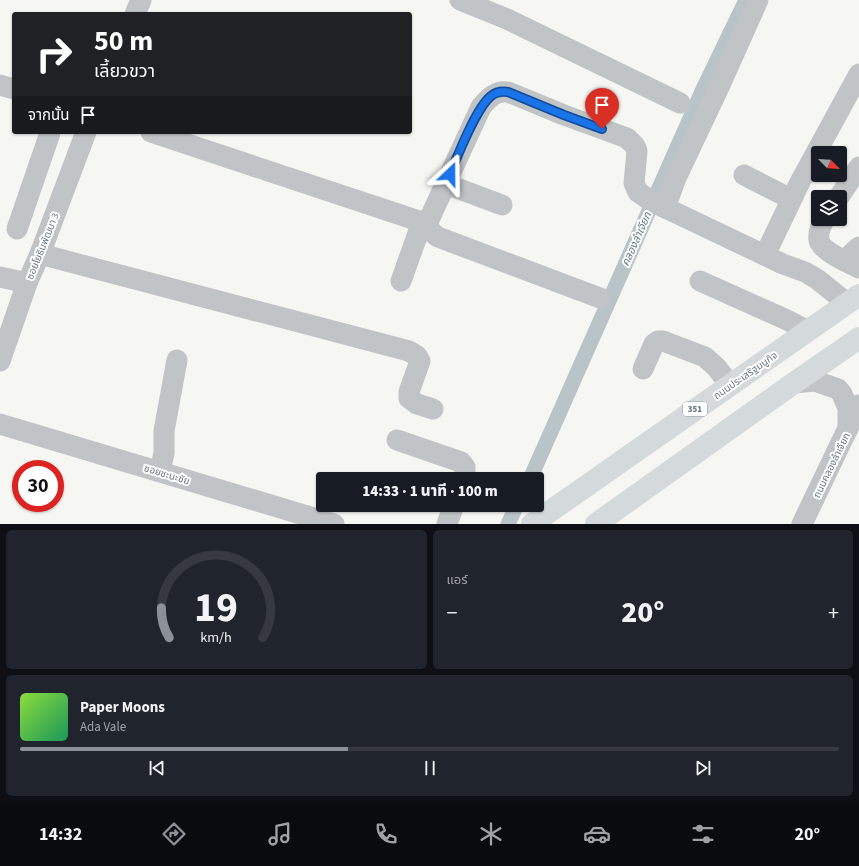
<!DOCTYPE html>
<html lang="th">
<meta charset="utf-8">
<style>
:root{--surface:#171b24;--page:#20242c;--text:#f1f3f6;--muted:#9ea1a6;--line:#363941;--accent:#8c9099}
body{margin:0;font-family:"Source Sans 3","Noto Sans Thai",sans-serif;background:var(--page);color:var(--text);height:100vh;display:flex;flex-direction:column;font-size:15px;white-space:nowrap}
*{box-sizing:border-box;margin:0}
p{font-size:13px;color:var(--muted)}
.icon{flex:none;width:22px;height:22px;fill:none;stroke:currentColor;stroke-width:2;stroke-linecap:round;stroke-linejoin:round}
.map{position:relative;height:524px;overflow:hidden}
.sheet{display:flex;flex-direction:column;gap:6px;padding:6px;background:#0d0f14;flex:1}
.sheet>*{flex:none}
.hud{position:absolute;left:12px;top:12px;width:400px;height:122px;border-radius:4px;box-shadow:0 1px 3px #0004;background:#202124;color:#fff;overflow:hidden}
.needle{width:26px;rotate:114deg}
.tools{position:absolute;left:811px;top:146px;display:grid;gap:8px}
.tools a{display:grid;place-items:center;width:36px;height:36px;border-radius:4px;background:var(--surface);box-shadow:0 1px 3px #0004;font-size:20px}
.speed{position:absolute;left:12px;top:460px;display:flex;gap:8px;font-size:20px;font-weight:700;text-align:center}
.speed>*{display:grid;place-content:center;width:52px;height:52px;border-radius:50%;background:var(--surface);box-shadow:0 1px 3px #0004;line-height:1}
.speed .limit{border:6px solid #d22;background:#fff;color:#111}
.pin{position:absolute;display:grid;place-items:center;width:34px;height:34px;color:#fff;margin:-41px -17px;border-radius:50% 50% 50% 0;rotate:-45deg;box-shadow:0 0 4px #0007}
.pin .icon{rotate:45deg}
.me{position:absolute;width:44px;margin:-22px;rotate:23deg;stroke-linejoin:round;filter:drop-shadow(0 0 3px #0008)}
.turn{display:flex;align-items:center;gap:14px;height:84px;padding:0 16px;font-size:18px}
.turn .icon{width:52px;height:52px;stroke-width:2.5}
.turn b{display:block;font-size:28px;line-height:34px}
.then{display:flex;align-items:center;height:38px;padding:0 16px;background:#0003;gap:8px;font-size:15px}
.big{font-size:30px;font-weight:800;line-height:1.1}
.sheet .card{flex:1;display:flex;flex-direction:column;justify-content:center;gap:6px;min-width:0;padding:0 14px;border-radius:6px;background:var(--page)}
.sheet .dial{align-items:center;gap:0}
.dial svg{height:104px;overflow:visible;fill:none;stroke:var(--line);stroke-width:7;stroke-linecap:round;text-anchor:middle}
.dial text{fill:var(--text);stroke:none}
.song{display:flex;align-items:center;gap:12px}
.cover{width:48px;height:48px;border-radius:6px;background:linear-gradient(135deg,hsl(90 70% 55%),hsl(150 70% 35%))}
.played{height:4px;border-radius:2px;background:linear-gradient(90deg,var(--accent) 40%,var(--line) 40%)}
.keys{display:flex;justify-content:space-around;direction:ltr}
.heat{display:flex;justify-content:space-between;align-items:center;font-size:22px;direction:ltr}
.sheet .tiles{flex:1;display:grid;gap:6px;grid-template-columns:1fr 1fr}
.card:last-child{grid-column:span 2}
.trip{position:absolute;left:316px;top:472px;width:228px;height:40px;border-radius:4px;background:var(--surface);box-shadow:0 1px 3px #0004;font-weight:800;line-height:40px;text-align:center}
.tab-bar{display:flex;height:64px;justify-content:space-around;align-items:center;background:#090b0e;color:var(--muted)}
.tab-bar .icon{width:28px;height:28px}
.tab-bar .selected{color:var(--accent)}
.tab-bar b{font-size:18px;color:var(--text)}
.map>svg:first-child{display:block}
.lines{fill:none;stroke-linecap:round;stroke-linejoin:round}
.canal{stroke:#b8c4c8;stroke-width:15}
.minor{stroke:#c0c4c7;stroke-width:21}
.major{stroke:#d4d9dc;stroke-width:22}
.route-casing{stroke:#114b97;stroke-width:10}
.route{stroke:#1a73e8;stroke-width:7}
.labels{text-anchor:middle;stroke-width:4;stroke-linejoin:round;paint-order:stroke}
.shield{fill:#fff;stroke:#94a0a8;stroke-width:1}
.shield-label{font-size:9px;font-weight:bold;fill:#667783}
.street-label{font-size:10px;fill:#667783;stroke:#fff}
.water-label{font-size:11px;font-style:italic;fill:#62787f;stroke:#fff}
</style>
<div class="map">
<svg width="859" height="524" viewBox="0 0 859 524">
<rect width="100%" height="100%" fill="#f6f6f3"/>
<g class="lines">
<g class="canal">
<polyline points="530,479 703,89 746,0"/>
<polyline points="508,524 517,505"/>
</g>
<g class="minor">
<polyline points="460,0 507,19 680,103"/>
<polyline points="135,14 141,0"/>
<polyline points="0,85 14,89"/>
<path d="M151 132 422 222C430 226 429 232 438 237L600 298"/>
<polyline points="744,175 791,199"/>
<polyline points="446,184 502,205"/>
<polyline points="839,197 859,167"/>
<polyline points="665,208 676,178 720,85 758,0"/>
<path d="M825 219C821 225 818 233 819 240 821 251 849 263 859 268"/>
<path d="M427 224 481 107C489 98 496 90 508 92L564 115 627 138 635 146 637 151 634 183 638 192 651 201 783 264 805 272 817 279 847 303"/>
<polyline points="17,229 50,133"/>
<polyline points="40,254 409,351 417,356 420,361 409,392 409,398 417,404 433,409"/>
<polyline points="765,255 799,184 859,74"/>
<polyline points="845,260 859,247"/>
<polyline points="0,277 27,283"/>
<polyline points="401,281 422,222"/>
<polyline points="700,281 787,320 808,331"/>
<polyline points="0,361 27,283 40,254 86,132"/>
<polyline points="643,369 654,344 658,341 663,341 705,357 717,368 730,385"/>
<polyline points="794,383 815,381 838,389 842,394 848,408 848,429"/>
<polyline points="0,424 334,524"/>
<polyline points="397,440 461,462 465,467 465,479"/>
<polyline points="160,471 164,453 164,431 177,360"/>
<polyline points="447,524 454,505"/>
<polyline points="802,524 859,405"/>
</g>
<g class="major">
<polyline points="532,524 859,295"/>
<polyline points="596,524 794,383 859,338"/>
</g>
</g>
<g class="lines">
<defs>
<path id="route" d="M450 174C458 155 476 108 491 96 496 92 502 91 508 92L564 115 602 129"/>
</defs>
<use href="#route" class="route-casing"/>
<use href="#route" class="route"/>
</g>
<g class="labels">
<rect class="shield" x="683" y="402" width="24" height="14" rx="3"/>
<g class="shield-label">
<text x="695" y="412">351</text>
</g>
<g class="street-label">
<text transform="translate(42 246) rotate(-68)" y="4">ซอยโยธินพัฒนา 3</text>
<text transform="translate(745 375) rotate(-35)" y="4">ถนนประเสริฐมนูกิจ</text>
<text transform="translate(831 465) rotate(-64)" y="4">ถนนคลองลำเจียก</text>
<text transform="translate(167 474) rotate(17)" y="4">ซอยชะนะชัย</text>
</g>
<g class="water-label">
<text transform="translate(636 239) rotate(-66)" y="4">คลองลำเจียก</text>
</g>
</g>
</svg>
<div class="tools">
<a><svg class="needle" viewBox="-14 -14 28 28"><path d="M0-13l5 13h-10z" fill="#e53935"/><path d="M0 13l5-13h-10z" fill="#9ea1a6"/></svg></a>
<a><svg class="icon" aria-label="layers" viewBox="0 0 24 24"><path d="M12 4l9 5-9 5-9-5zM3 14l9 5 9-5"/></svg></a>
</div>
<div class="speed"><div class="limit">30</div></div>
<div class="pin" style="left:602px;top:129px;background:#d93025"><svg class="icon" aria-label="arrive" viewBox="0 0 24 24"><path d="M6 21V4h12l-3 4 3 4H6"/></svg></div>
<svg class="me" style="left:450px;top:174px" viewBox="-20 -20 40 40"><path d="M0-17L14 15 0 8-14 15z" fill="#1a73e8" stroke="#fff" stroke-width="4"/></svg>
<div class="trip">14:33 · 1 นาที · 100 m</div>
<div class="hud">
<div class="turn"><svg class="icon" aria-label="right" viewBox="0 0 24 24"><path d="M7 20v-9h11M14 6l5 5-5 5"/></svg><div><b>50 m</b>เลี้ยวขวา</div></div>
<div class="then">จากนั้น<svg class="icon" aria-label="arrive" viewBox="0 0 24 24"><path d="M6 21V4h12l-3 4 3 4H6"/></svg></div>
</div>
</div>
<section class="sheet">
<div class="tiles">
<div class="card dial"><svg viewBox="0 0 100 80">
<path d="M14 69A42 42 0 1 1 86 69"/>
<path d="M14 69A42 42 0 0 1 8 46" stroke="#8c9099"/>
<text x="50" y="56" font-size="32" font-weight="700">19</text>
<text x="50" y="72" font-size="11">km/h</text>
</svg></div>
<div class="card"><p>แอร์</p>
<div class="heat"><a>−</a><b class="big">20°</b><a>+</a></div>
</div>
<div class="card">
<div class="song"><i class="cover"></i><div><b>Paper Moons</b><p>Ada Vale</p></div></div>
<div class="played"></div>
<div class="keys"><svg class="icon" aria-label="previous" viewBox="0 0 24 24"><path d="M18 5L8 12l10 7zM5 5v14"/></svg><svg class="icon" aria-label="pause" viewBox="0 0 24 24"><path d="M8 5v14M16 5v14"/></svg><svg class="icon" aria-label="next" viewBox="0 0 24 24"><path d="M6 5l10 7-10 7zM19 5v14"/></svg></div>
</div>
</div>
</section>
<nav class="tab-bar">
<b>14:32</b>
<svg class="icon selected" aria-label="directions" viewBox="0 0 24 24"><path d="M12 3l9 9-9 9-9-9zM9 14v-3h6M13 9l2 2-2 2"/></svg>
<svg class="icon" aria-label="music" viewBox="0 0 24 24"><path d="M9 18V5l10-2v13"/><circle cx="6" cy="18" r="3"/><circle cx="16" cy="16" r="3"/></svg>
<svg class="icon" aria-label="phone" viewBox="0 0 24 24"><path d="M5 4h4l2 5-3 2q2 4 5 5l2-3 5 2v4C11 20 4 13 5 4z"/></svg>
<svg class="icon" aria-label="climate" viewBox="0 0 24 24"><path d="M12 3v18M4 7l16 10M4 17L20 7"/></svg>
<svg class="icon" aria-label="car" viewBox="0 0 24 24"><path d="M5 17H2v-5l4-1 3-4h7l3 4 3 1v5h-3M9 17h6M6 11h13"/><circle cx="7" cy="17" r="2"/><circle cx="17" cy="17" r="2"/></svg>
<svg class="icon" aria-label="filters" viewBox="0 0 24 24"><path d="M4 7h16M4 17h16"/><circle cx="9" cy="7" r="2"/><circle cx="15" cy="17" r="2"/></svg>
<b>20°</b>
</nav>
